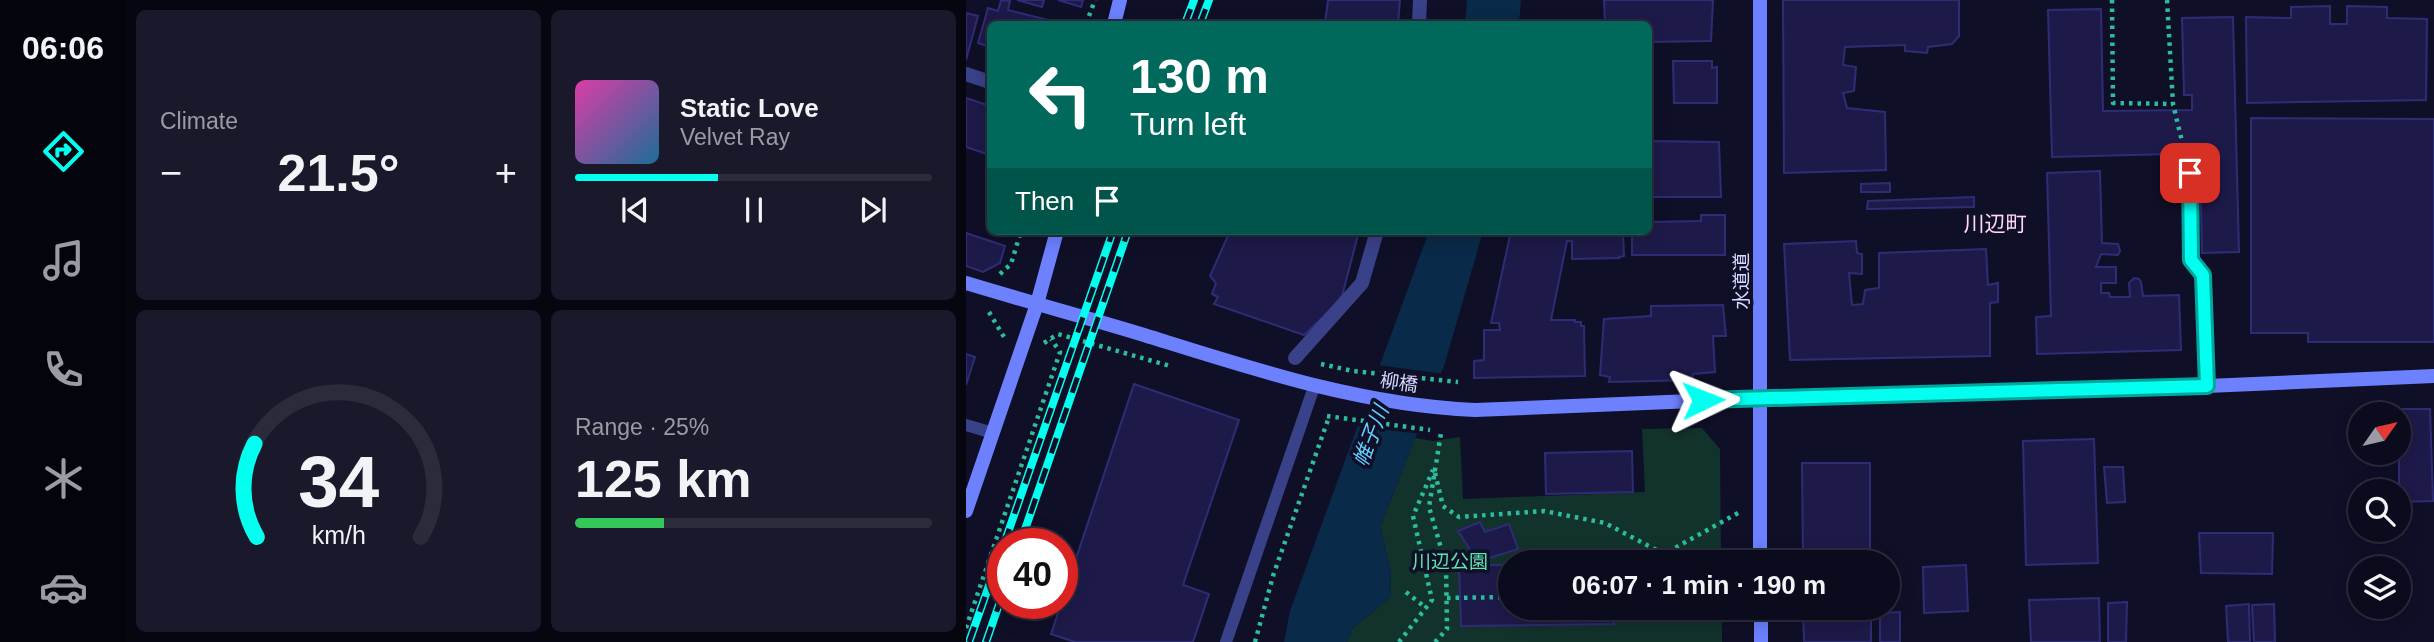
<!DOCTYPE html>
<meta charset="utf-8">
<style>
:root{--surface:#0b0b1e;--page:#19192b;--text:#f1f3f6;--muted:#9a9ba4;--line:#2b2b3c;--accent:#02fff0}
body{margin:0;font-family:Helvetica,"Noto Sans JP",sans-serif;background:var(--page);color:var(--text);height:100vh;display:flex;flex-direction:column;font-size:26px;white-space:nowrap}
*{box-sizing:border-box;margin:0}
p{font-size:23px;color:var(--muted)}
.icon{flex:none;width:38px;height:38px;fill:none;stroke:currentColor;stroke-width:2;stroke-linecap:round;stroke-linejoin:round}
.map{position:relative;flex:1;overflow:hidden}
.sheet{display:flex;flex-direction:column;gap:10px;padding:10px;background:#060610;width:840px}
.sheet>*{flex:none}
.banner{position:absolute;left:21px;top:21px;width:665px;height:214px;border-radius:10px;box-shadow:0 4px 18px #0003,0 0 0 2px var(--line);background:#00695c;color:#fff;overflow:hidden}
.needle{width:46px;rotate:56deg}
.controls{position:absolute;left:1382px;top:402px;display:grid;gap:14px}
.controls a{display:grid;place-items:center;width:63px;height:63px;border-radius:50%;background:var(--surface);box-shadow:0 4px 18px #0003,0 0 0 2px var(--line);font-size:35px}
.speed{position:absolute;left:21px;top:528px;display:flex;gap:14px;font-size:35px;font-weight:700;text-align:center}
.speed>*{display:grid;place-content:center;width:91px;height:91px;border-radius:50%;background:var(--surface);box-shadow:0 4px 18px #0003,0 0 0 2px var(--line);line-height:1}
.speed .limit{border:10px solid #d22;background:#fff;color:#111}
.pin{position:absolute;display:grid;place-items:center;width:60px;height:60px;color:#fff;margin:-30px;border-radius:14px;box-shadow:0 4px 10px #0006}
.me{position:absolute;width:77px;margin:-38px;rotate:88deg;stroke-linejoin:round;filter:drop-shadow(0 0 5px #0008)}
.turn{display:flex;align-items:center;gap:24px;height:147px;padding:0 28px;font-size:32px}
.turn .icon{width:91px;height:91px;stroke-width:2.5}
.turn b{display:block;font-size:49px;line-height:60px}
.then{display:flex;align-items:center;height:66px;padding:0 28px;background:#0003;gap:14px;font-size:26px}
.big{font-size:52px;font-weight:700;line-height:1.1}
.sheet .card{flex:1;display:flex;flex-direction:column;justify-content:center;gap:10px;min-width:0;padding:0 24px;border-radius:10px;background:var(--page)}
.sheet .dial{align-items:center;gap:0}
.dial svg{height:182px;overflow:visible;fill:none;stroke:var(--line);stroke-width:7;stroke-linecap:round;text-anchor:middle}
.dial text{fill:var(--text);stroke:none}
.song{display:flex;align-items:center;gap:21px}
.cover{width:84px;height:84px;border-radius:10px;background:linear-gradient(135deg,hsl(320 70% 55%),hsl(200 70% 35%))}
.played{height:7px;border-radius:4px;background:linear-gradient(90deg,var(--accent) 40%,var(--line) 40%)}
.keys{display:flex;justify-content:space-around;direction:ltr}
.heat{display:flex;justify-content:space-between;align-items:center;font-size:38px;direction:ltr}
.charge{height:10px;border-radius:5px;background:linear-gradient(90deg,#34c759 25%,var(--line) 0)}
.sheet .tiles{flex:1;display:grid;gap:10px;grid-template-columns:repeat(2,1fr)}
.trip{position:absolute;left:532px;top:550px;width:402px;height:70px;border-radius:35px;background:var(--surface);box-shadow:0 4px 18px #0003,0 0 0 2px var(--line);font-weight:700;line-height:70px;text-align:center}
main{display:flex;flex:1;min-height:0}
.tab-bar{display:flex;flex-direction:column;width:126px;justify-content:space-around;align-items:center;background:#04040c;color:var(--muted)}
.tab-bar .icon{width:49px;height:49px}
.tab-bar .active{color:var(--accent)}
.tab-bar b{font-size:32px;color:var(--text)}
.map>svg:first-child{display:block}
.green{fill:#12322c}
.water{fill:#092a48}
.pier{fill:#0f0f28}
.building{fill:#1d1a4a;stroke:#2f2c76;stroke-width:2}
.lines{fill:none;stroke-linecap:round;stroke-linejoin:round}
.path{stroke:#2cbd9d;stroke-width:4.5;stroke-dasharray:3.5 5;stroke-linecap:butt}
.lane{stroke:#394289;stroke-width:12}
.street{stroke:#394289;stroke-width:14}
.secondary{stroke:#6d81ff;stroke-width:14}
.rail-casing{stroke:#02fff0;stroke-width:8}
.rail{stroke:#0f0f28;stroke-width:5;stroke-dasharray:16;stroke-linecap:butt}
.route-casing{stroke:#01a69c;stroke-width:18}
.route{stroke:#02fff0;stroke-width:12}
.labels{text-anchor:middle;stroke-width:7;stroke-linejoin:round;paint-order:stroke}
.street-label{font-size:19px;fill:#d6d8ff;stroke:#0f0f28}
.park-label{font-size:19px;fill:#5ee4ad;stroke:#0f0f28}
.neighbourhood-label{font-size:21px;fill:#ffd8f7;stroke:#0f0f28}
.water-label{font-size:21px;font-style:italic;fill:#64d0ff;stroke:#0f0f28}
</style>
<main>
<nav class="tab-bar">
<b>06:06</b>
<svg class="icon active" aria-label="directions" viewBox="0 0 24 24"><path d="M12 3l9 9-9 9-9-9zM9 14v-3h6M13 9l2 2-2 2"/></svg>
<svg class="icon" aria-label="music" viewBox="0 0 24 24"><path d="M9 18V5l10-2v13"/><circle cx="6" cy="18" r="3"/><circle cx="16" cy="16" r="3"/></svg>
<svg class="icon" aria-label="phone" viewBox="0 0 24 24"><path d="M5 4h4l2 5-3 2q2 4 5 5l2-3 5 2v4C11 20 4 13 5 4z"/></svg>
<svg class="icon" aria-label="climate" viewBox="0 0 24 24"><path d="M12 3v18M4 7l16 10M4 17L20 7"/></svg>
<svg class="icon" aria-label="car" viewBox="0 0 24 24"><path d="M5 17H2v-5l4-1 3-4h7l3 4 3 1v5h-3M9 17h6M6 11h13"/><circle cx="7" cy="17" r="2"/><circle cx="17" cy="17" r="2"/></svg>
</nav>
<section class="sheet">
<div class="tiles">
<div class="card"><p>Climate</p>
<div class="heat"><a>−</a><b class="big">21.5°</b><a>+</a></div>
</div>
<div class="card">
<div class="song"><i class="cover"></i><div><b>Static Love</b><p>Velvet Ray</p></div></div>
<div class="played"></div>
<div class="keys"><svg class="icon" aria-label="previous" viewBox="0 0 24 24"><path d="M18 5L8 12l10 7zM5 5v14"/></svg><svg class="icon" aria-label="pause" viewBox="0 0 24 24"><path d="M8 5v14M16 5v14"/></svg><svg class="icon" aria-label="next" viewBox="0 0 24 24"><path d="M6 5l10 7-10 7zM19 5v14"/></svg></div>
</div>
<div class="card dial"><svg viewBox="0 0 100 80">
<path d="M14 69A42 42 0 1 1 86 69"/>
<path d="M14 69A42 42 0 0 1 13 28" stroke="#02fff0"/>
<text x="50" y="56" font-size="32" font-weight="700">34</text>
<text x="50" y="72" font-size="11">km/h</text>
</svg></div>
<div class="card"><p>Range · 25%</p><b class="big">125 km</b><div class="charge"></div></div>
</div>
</section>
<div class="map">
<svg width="1468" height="642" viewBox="0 0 1468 642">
<rect width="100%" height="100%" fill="#0f0f28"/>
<polygon class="green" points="736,428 754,449 755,562 544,562 544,607 756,607 756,642 381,642 386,629 424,597 425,572 414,527 449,438 467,441 494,437 497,499 679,492 676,429"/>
<g class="water">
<polygon points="501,0 555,0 553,24 499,24"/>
<polygon points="463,231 517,231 479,363 414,527 425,572 424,597 386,629 381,642 318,642 324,611"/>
</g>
<polygon class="pier" points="411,365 479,374 455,434 388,426"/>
<g class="building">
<polygon points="35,0 44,1 42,10 90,22 89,24 24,24 24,47 12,43 22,8 32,11"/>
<polygon points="51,0 78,0 76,7"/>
<polygon points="92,0 117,0 115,7"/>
<polygon points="362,0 434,0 432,24 359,24"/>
<polygon points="638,0 747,0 745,41 682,42 682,24 639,24"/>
<polygon points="817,0 993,0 993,36 986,44 962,47 961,53 939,51 939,45 879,47 877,65 890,67 888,91 877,93 881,108 919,112 920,170 818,173"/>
<polygon points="1364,6 1364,24 1381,24 1381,6 1421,7 1421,18 1461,19 1460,100 1281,103 1280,17 1325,18 1325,7"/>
<polygon points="1135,9 1137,111 1226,110 1226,95 1218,95 1216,18 1267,17 1273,252 1236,253 1234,164 1246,164 1246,153 1086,157 1082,10"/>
<polygon points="0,13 12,16 0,60"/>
<polygon points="707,61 746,61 746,68 751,67 751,103 708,103"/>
<polygon points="0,98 24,106 24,155 0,147"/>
<polygon points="1285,118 1468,119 1468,342 1342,342 1342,333 1285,333"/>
<polygon points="682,141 753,142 755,197 682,197"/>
<polygon points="1134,171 1136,243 1152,244 1154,251 1152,255 1135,254 1130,267 1150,267 1150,283 1135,283 1135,293 1143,293 1144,297 1164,297 1163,283 1168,278 1173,279 1175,282 1177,296 1213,295 1215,350 1071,354 1070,317 1085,316 1081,173"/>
<polygon points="924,183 924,192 895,192 895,184"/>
<polygon points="1008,197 1008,207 901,209 902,201"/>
<polygon points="735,215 759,215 759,255 666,255 666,231 682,231 682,222 735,221"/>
<polygon points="264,231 393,231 375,300 338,335 248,304 252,297 246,294 250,283 244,276"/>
<polygon points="545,231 657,231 658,256 653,257 653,258 606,259 606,241 601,241 585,320 609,320 609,322 615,322 615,326 618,326 619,376 508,378 508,361 518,360 518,330 534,330 533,323 525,323"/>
<polygon points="0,233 39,246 34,263 17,272 0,266"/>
<polygon points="890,241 891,253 896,254 896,274 883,273 886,305 897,304 899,290 913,288 913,253 1020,249 1022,285 1032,283 1032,302 1024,303 1024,356 824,360 818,244"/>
<polygon points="757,305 760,336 747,336 749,372 727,374 726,380 643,382 644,377 634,375 638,319 685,316 685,306"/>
<polygon points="0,354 9,357 0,385"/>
<polygon points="168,384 273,420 217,585 243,594 227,642 109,642 85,634"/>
<polygon points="1431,409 1464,409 1467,501 1433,502 1433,415 1431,415"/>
<polygon points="1128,439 1132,563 1060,565 1057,441"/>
<polygon points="666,451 667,492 580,494 579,453"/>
<polygon points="836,463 904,463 904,562 837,562"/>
<polygon points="1138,467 1157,467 1159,502 1141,503"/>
<polygon points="1433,521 1435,521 1436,534 1404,536 1403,530 1433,530"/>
<polygon points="514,522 519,532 543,524 552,549 523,558 521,565 544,565 544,607 648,607 648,624 495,626 493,565 514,565 492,531"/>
<polygon points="1233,533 1307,533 1306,574 1235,573"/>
<polygon points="1000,565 1002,611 958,613 957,567"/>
<polygon points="1133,598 1134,642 1065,642 1063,600"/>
<polygon points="1161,602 1160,642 1142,642 1142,603"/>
<polygon points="1283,604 1284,642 1262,642 1260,606"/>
<polygon points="1308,604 1309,642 1288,642 1286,605"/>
<polygon points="837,607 905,607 905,642 838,642"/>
<polygon points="934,612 934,642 914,642 914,613"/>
</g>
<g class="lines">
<g class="path">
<polyline points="1146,0 1147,103 1207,104"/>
<polyline points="1201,0 1207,104 1220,158"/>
<polyline points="120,24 129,0"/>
<polyline points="34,274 45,264 55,231"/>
<polyline points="23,312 38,337 38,340"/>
<polyline points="78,343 92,334 204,366"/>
<polyline points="355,364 387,371 492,382"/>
<polyline points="361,416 464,430"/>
<polyline points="469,473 477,506 493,517 578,511 639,523 698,554 772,513"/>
<polyline points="440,592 460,608"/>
<polyline points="481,598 544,597"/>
<polyline points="0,628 94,352 85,339"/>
<polyline points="289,642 307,576 363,417"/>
<polyline points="433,642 466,600 447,516 467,470"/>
<polyline points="469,642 481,629 480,565 463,507 475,433"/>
</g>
<g class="lane">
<polyline points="1224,173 1225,260 1237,275 1241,386"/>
<polyline points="0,425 27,433"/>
<polyline points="260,642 348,387"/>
</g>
<g class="street">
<polyline points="453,24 454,0"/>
<polyline points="0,74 24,82"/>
<polyline points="329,358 396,283 411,231"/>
</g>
<g class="secondary">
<polyline points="794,0 794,562"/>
<polyline points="148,24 154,0"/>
<path d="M0 283C59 301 119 317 178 335 287 369 394 405 509 410L823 397 1241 386 1468 376"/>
<polyline points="0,511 71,304 91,231"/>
<polyline points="795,607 795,642"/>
</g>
<defs>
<g id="rail">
<polyline points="219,24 228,0"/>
<polyline points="234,24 243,0"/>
<polyline points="38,544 147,231"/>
<polyline points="54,544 162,231"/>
<polyline points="3,642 37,546"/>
<polyline points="20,642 37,593"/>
</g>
</defs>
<use href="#rail" class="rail-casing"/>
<use href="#rail" class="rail"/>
</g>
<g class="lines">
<defs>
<polyline id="route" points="737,400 1241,386 1237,275 1225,260 1224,173"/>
</defs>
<use href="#route" class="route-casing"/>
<use href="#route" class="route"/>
</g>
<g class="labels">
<g class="street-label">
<text transform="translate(775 281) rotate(-90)" y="7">水道道</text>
<text transform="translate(433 382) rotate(8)" y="7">柳橋</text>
</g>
<g class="park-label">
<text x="484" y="568">川辺公園</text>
</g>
<g class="neighbourhood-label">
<text x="1029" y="231">川辺町</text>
</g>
<g class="water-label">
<text transform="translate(405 436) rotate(-69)" y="7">帷子川</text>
</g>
</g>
</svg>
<div class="controls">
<a><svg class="needle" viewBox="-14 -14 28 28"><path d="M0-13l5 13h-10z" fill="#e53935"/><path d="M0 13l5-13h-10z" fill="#9a9ba4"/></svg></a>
<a><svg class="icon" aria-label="search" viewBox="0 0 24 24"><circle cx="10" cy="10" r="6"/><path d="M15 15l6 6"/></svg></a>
<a><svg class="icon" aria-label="layers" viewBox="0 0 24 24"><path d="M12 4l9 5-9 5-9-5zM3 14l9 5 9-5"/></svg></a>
</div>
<div class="speed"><div class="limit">40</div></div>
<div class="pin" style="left:1224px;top:173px;background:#d93025"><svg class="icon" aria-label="arrive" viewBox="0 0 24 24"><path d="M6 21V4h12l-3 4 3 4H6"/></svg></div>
<svg class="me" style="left:737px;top:400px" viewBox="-20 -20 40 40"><path d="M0-17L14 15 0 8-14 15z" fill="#02fff0" stroke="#fff" stroke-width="4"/></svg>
<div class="trip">06:07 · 1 min · 190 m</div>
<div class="banner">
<div class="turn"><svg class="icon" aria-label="left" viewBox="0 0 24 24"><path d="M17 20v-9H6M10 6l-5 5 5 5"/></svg><div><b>130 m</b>Turn left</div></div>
<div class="then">Then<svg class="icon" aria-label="arrive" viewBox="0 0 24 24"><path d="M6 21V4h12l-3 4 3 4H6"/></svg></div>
</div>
</div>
</main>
